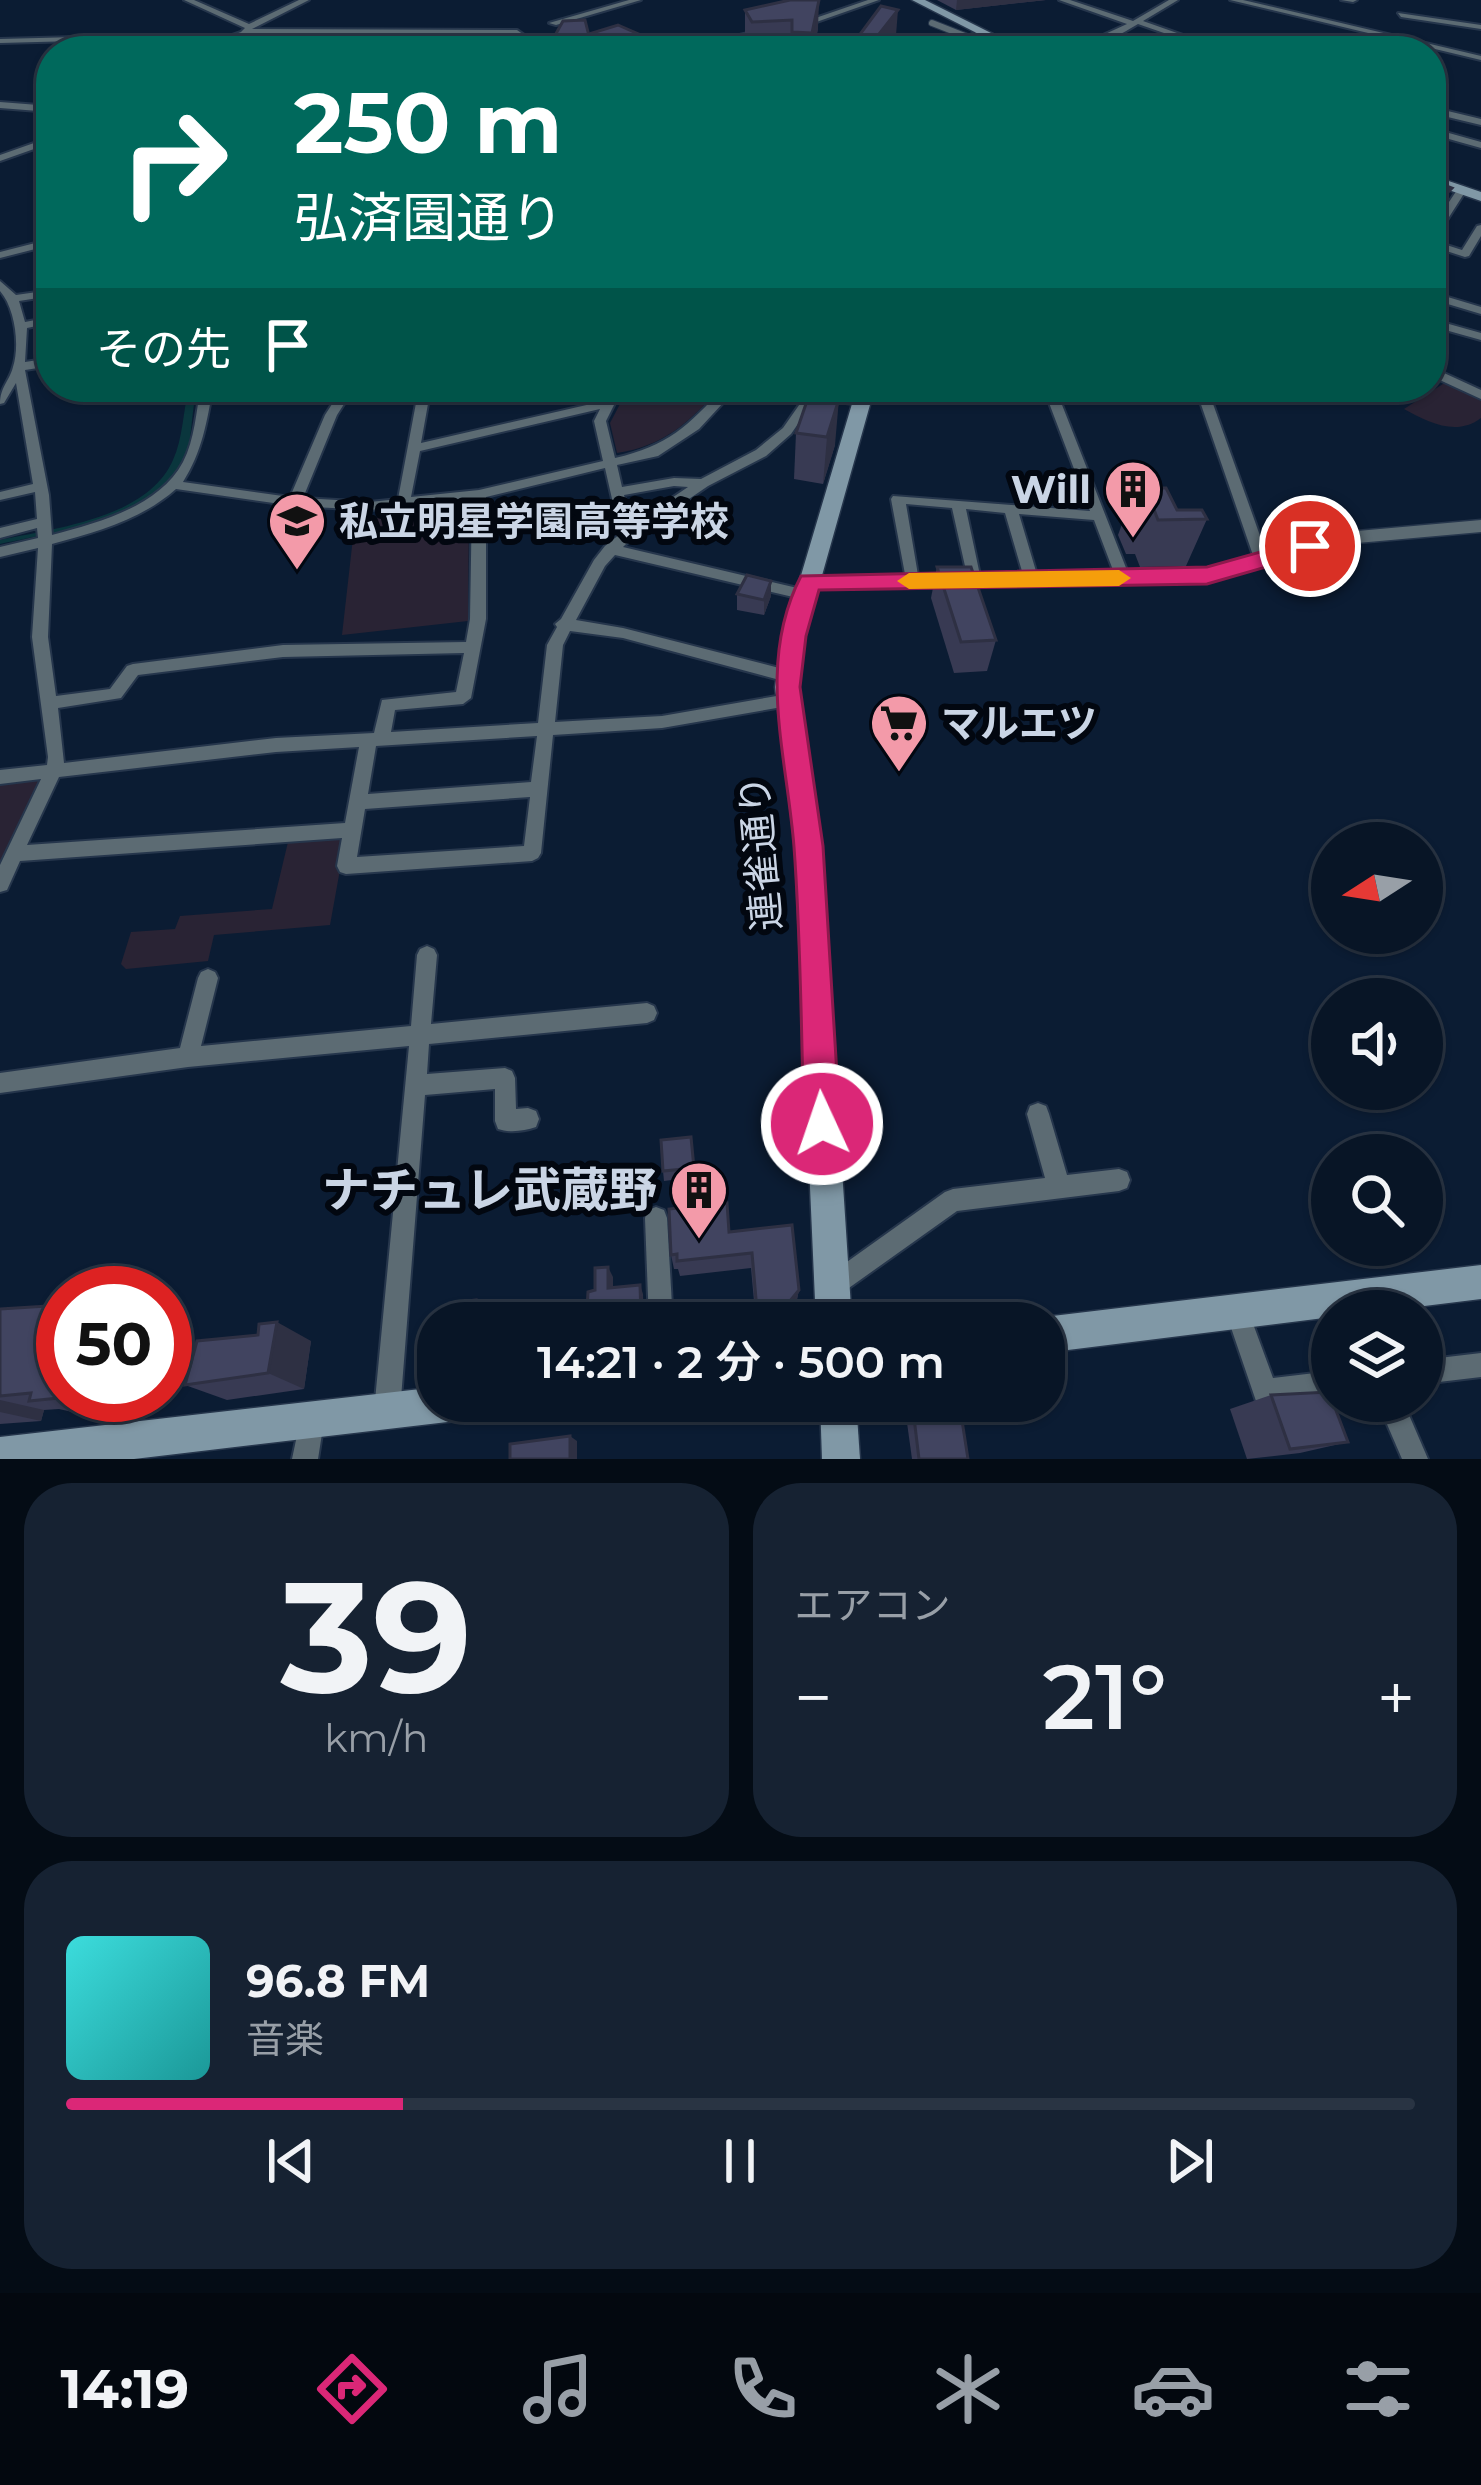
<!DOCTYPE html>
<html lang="ja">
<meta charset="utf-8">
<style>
:root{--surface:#081526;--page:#162232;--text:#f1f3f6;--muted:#989fa7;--line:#293443;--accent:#db2777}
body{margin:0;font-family:Montserrat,"Noto Sans JP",sans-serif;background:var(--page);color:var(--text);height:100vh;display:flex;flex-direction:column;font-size:45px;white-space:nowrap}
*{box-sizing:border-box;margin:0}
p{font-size:39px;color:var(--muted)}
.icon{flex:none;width:66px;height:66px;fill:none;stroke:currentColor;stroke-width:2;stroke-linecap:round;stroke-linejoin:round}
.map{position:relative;height:1459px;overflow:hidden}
.sheet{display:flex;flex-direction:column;gap:24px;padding:24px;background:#040c15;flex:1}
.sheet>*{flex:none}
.hud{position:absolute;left:36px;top:36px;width:1410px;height:366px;border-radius:48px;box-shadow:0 3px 9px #0004,0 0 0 3px var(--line);background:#00695c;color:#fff;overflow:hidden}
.needle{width:78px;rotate:258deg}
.tools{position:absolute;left:1311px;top:822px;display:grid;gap:24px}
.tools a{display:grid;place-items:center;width:132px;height:132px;border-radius:50%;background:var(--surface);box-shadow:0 3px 9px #0004,0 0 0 3px var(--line);font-size:60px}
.speed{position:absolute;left:36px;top:1266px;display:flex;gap:24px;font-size:60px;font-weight:700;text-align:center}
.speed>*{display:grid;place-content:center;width:156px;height:156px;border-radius:50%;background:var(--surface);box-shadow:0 3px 9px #0004,0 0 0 3px var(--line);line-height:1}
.speed .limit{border:18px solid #d22;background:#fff;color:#111}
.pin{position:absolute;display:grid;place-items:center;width:102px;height:102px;color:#fff;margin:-51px;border:6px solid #fff;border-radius:50%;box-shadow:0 3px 12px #0007}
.me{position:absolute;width:132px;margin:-66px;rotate:357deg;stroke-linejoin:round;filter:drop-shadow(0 0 9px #0008)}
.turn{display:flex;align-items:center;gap:42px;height:252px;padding:0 60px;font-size:54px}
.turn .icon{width:156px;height:156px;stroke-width:2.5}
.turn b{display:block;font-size:84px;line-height:102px}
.then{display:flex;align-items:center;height:114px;padding:0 60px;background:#0003;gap:24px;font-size:45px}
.big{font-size:90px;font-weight:600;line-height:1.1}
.sheet .tile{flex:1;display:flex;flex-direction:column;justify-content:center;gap:18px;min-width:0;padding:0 42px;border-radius:48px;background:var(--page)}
.sheet .dial{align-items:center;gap:0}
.dial b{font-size:156px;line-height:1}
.song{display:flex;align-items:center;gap:36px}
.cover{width:144px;height:144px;border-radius:18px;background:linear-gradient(135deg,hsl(180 70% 55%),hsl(180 70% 35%))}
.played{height:12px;border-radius:6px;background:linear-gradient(90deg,var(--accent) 25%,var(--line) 25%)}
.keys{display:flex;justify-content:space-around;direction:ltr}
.heat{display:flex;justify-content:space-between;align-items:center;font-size:66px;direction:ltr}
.sheet .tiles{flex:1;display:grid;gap:24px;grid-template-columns:1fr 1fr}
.tile:last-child{grid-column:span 2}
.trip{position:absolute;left:417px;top:1302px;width:648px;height:120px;border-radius:48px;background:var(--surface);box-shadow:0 3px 9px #0004,0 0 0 3px var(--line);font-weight:600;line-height:120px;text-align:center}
.menu{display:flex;height:192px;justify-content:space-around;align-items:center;background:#03080f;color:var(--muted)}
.menu .icon{width:84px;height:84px}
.menu .selected{color:var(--accent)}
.menu b{font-size:54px;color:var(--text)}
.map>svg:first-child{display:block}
.green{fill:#292334}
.water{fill:#0a363d}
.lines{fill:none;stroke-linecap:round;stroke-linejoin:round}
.pedestrian-casing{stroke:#26364c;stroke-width:8}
.minor-casing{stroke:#26364c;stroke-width:4}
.tertiary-casing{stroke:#26364c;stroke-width:3}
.secondary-casing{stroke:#26364c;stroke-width:3}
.pedestrian{stroke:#5c6b73;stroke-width:6}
.minor{fill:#5c6b73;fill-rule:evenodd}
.tertiary{fill:#5c6b73;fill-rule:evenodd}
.secondary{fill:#8098a6;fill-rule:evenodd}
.wall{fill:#383a53}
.shaded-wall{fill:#2e3043}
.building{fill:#414460;stroke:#2e3043;stroke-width:3}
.route{fill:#db2777;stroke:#8e194d;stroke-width:3}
.slow{fill:#f59e0b}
.labels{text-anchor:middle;stroke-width:12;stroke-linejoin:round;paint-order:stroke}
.poi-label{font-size:39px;font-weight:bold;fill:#cad5e5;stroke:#020710;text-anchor:start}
.street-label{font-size:39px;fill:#cad5e5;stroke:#020710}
.near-poi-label{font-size:48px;font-weight:bold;fill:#cad5e5;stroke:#020710;text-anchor:end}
</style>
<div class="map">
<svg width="1481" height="1459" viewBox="0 0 1481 1459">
<rect width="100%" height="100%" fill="#0b1c33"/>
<g class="green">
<path d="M1446 382 1481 401V418C1456 437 1428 422 1404 409Z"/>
<path d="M629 387H708L719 389C689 423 663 446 617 453L610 423Z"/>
<polygon points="469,509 468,621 342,635 355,520"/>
<polygon points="40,779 0,863 0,785"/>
<polygon points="335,838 345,842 330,925 214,935 208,961 126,969 121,964 131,932 175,929 180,916 272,909 288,842"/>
</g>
<path class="water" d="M189 387H198C191 409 193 431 187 452 168 516 55 532 0 544V540C54 528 147 519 173 460 183 438 183 411 189 387Z"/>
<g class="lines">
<defs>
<polyline id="pedestrian" points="932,23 965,36"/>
<g id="minor">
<polygon points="184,0 194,0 249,24 299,0 309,0 252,29 517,30 534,42 530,51 522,51 526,43 515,34 248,33 199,51 187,51 241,32 245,28"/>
<polygon points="629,0 641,0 556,25 549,23"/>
<polygon points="868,0 879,0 805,26 798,24"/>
<path d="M1059 0H1070L1133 21 1169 0H1178L1143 21 1228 51H1216L1138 24C1118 36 1092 51 1068 51L1127 24Z"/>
<polygon points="1230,0 1243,0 1481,56 1481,60"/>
<polygon points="1341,0 1357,0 1353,2"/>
<polygon points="1398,13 1481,25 1481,29 1401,17"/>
<polygon points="765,29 768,33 705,47 592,51 705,43"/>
<polygon points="980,31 987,33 939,51 928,51"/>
<polygon points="115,36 141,51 131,51 113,40 0,43 0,39"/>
<polygon points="0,102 51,106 51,112 0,108"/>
<polygon points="1431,107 1481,119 1481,125 1431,113"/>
<polygon points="1431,128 1481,142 1481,148 1431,134"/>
<polygon points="51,137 51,143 0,161 0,155"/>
<polygon points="1462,186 1467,189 1435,239 1431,240 1462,250 1477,226 1481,225 1481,236 1469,256 1465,257 1431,246 1431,229 1459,187"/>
<polygon points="51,239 51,245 0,258 0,252"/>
<path d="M0 281 16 295 51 290V296L19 301 25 322 51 317V323L27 328 25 362 51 358V366L25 370 49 495 52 535C97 523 159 507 183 462 195 439 196 411 201 387H213C207 422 202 452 183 482L290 497 325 415 343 387H355L337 415 303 498 370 502 398 499 419 387H431L421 443 604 401 611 387H623L606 421 615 458C668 446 688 426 724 387H772L865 398 867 401 861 405 815 399 791 434 766 456 708 486 632 538 623 547 806 590 811 591 813 595 811 599 806 600 615 555 605 566 576 620 623 628 787 670 793 672 795 676 793 680 787 682 623 638 570 631 563 645 555 722 662 716 788 694 796 700 788 706 662 728 553 735 541 853 538 858 532 861 346 874 340 872 337 866 342 838 20 861 7 890 0 892V865L41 779 0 784V770L47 765 48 757 32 637 38 548 0 557V547L38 538 37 528 0 538V528L37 519 35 492 0 500V492L33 484 16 383 4 403 0 404C0 387 9 382 13 367 20 345 15 308 0 291ZM736 389 804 398 783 428 756 450 701 479 674 478 622 487 617 465 658 456 699 429ZM600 409 594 421 603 461 479 490 411 497 420 451ZM605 468 620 534 605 546 594 560 561 619 555 624 557 627 547 645 538 723 391 732 395 710 463 704 471 698 486 619V497ZM674 486 688 487 632 525 624 495ZM176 489 295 506 370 510 397 507 403 510 410 506 472 499 470 619 466 642 283 645 133 664 127 666 110 689 56 696 48 637 52 544C96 532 141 520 176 489ZM464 653 456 692 382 700 374 733 276 738 64 763 58 708 121 698 138 675 283 657ZM537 736 531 782 368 794 376 746ZM359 747 345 823 27 845 59 777 276 752ZM530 797 524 846 357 857 365 809Z"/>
<polygon points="1431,292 1481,307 1481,314 1431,299"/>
<polygon points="1431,319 1481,333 1481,340 1431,326"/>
<polygon points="1431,367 1481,390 1481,399 1431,376"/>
<polygon points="1043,387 1055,387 1130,578 1128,582 1118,582 1116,578 1094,520 1019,514 1038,578 1031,583 1024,578 1005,513 966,509 981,580 979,584 969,584 952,508 906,504 919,581 912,586 907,585 891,499 893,496 1090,511"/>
<polygon points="1195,387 1207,387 1269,561 1267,564 1262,566 1255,561"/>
<polygon points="1234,387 1309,387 1303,391 1240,391"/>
<path d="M427 946 434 949 437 955 431 1024 647 1003 654 1006 657 1013 654 1020 647 1023 429 1044 427 1074 505 1068 512 1071 515 1078 516 1109 528 1108 536 1111 539 1119 536 1127C524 1131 510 1133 498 1129L495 1121V1089L425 1095 400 1411 396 1420 387 1424 378 1420 374 1411 409 1046 188 1067 0 1093V1073L180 1048 198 978 201 972 208 969 215 972 218 978 201 1046 411 1026 417 955 420 949Z"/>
<polygon points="1038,1103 1046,1106 1049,1114 1067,1175 1119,1169 1127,1172 1130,1180 1127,1188 1119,1191 957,1211 839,1295 831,1299 823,1295 819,1287 823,1279 945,1192 953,1189 1045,1178 1027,1114 1030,1106"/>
<polygon points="656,1207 664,1210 667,1218 673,1323 649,1323 645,1218 648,1210"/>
<polygon points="1237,1298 1245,1302 1273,1378 1332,1371 1332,1395 1265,1404 1256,1401 1225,1310 1229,1302"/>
<polygon points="1481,1353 1481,1377 1422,1384 1422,1360"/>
<polygon points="1377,1401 1403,1401 1428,1459 1402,1459"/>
<polygon points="311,1408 320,1412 324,1421 318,1459 292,1459 302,1412"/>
</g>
<polygon id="tertiary" points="1481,520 1481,532 1346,544 1207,582 810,588 801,582 810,576 1207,570 1346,532"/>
<g id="secondary">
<polygon points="912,0 925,0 1027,51 1012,51"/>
<polygon points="1431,175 1481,192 1481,201 1431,184"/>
<polygon points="857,387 875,387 805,636 799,687 821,846 852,1323 816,1323 795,846 775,687 783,636"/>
<polygon points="1481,1265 1481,1299 1384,1311 1332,1311 1332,1317 1044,1353 1044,1323 1031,1323 1044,1317"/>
<polygon points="438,1387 438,1401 491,1401 486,1414 473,1419 134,1459 0,1459 0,1437"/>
<polygon points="820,1401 856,1401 860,1459 822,1459"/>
</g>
</defs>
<use href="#pedestrian" class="pedestrian-casing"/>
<use href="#minor" class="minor-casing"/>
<use href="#tertiary" class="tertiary-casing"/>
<use href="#secondary" class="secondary-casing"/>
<use href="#pedestrian" class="pedestrian"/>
<use href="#minor" class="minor"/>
<use href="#tertiary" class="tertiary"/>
<use href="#secondary" class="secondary"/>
</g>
<g class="wall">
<polygon points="790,0 818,28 814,51 749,51 745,44 745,10"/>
<polygon points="937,0 1046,0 956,10"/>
<polygon points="881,6 895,48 892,51 854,51 855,41"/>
<polygon points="592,33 644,51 593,51"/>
<polygon points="553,39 591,44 592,51 554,51"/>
<polygon points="809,395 835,445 823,484 794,479 796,433"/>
<polygon points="1135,488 1177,510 1207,519 1186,566 1140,567 1135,554 1126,554 1118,535"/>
<polygon points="937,567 996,640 987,671 954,673 931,598"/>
<polygon points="737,594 771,596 764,615 737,610"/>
<polygon points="691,1137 695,1177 664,1181 663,1171"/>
<polygon points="729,1232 799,1290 796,1304 781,1323 756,1323 751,1268 680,1276 678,1269 674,1269 671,1255"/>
<polygon points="0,1309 63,1395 140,1395 137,1409 81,1414 59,1409 44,1410 41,1421 0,1424"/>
<polygon points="258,1335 311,1341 304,1389 227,1400 185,1385"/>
<polygon points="1271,1395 1348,1442 1300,1453 1247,1459 1230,1409"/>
<polygon points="904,1401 959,1401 968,1459 912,1459"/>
</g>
<g class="shaded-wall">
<polygon points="819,0 818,28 814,51 811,51 812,33"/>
<polygon points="957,0 1046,0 956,10"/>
<polygon points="898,10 895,48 892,51 871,51 872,43"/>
<polygon points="643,36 644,51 615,51 615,44"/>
<polygon points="839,399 835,445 823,484 827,437"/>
<polygon points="771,581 771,596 764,615 764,600"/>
<polygon points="608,1267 613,1277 613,1298 608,1288"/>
<polygon points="640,1285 643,1294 644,1323 641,1315"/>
<polygon points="799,1290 796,1304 781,1323 775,1323 775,1319"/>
<polygon points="476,1300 482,1307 482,1323 475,1323"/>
<polygon points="277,1322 311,1341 304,1389 268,1373"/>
<polygon points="89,1395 140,1395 137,1409"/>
<polygon points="0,1400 44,1410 41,1421 0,1412"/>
<polygon points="570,1436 577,1441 577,1459 570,1459"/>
</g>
<g class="building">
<polygon points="790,0 819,0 812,33 792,32 792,20 752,22 745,10"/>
<polygon points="881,6 898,10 872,43 855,41"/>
<polygon points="585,20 591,44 553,39 563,21"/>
<polygon points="618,25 643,36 615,44 592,33"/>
<polygon points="1431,177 1433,181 1452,188 1439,201 1431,199"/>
<polygon points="809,395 839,399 827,437 796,433"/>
<polygon points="1135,488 1166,488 1177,510 1202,510 1207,519 1158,520 1153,507 1143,508"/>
<polygon points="937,567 971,567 996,640 961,642"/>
<polygon points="747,575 771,581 764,600 737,594"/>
<polygon points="691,1137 694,1168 663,1171 661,1140"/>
<polygon points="727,1203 729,1232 792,1225 799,1290 775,1319 758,1322 752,1253 677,1261 677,1254 671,1255 669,1209"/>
<polygon points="608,1267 608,1288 640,1285 641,1315 648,1319 648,1323 586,1323 588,1292 595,1290 595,1268"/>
<polygon points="476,1300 475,1323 450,1323 451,1303"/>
<polygon points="63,1305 63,1395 89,1395 29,1401 31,1393 0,1396 0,1309"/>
<polygon points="277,1322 268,1373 185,1385 197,1341 258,1335 259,1324"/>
<polygon points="1329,1392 1348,1442 1290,1449 1271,1395"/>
<polygon points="912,1401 959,1401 968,1459 919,1459"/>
<polygon points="570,1436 570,1459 510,1459 510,1444"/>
</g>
<path class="route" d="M1310 538 1322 546 1318 552 1207 584 819 590 806 636 800 687 823 846 840 1124 835 1136 822 1142 810 1136 804 1124C801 1032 801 939 794 847 787 756 756 663 801 576L1207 567Z"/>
<polygon class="slow" points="1119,570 1131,578 1119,586 909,589 897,581 909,573"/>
<defs>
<symbol id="building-pin" viewBox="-11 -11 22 30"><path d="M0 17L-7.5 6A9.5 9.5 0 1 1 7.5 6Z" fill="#f39aa9" stroke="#020710"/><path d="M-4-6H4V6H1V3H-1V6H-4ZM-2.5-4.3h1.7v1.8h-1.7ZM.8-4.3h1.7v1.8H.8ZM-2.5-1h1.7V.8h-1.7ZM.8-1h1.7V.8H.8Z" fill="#111"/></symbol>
<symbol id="school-pin" viewBox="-11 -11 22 30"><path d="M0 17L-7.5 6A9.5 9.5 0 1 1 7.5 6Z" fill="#f39aa9" stroke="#020710"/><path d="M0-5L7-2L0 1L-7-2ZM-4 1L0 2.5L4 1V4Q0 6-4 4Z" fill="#111"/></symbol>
<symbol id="supermarket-pin" viewBox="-11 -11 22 30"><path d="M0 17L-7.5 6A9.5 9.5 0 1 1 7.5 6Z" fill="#f39aa9" stroke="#020710"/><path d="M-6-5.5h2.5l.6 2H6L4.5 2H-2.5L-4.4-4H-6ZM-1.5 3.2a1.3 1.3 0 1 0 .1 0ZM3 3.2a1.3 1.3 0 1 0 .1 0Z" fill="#111"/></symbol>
</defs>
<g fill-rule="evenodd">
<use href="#building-pin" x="1100" y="456" width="66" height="90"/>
<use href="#school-pin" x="264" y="488" width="66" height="90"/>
<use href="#supermarket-pin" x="866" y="690" width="66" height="90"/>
<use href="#building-pin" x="666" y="1157" width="66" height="90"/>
</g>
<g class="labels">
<g class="poi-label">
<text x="1091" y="503" text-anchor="end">Will</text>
<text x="339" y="535">私立明星学園高等学校</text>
<text x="941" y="737">マルエツ</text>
</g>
<g class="street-label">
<text transform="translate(760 853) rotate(-95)" y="14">連雀通り</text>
</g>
<g class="near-poi-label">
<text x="657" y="1207">ナチュレ武蔵野</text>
</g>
</g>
</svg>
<div class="tools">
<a><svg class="needle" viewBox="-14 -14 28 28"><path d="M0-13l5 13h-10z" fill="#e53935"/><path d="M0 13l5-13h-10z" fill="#989fa7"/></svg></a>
<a><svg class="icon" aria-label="sound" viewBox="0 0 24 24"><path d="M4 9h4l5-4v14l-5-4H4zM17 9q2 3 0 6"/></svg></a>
<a><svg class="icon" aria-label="search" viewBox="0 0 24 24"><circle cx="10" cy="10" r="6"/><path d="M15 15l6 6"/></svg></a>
<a><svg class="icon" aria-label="layers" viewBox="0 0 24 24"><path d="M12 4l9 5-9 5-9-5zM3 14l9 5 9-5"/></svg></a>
</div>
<div class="speed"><div class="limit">50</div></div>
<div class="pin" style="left:1310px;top:546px;background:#d93025"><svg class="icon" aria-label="arrive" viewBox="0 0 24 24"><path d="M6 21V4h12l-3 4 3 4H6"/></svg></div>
<svg class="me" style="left:822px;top:1124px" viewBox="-20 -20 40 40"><circle r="17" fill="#db2777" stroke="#fff" stroke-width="3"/><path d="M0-11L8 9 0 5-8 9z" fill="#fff"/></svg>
<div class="trip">14:21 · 2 分 · 500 m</div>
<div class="hud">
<div class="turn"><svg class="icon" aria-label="right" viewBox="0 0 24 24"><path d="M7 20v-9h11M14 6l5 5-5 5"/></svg><div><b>250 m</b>弘済園通り</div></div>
<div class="then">その先<svg class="icon" aria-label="arrive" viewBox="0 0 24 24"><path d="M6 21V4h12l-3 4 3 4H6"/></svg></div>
</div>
</div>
<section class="sheet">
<div class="tiles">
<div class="tile dial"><b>39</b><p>km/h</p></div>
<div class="tile"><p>エアコン</p>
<div class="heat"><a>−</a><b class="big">21°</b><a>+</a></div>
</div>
<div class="tile">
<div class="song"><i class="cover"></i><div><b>96.8 FM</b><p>音楽</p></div></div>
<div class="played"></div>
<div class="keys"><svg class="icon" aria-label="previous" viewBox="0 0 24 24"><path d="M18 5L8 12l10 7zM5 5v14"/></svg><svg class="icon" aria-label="pause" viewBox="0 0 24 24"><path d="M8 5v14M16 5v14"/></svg><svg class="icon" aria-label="next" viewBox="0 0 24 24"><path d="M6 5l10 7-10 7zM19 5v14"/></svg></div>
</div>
</div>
</section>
<nav class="menu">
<b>14:19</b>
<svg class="icon selected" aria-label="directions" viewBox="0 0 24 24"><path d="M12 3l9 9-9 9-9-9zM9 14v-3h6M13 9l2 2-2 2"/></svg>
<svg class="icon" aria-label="music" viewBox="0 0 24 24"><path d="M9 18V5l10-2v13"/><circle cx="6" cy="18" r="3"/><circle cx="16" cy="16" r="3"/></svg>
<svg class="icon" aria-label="phone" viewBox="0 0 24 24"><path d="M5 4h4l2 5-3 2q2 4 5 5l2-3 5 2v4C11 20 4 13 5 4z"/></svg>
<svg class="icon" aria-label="climate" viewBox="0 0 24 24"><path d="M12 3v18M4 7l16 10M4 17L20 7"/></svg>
<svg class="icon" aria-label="car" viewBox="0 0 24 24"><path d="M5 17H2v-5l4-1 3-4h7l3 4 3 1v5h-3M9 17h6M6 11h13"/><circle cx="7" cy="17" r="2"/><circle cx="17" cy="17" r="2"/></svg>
<svg class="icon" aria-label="filters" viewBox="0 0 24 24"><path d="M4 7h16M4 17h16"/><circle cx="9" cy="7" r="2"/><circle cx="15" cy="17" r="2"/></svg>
</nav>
